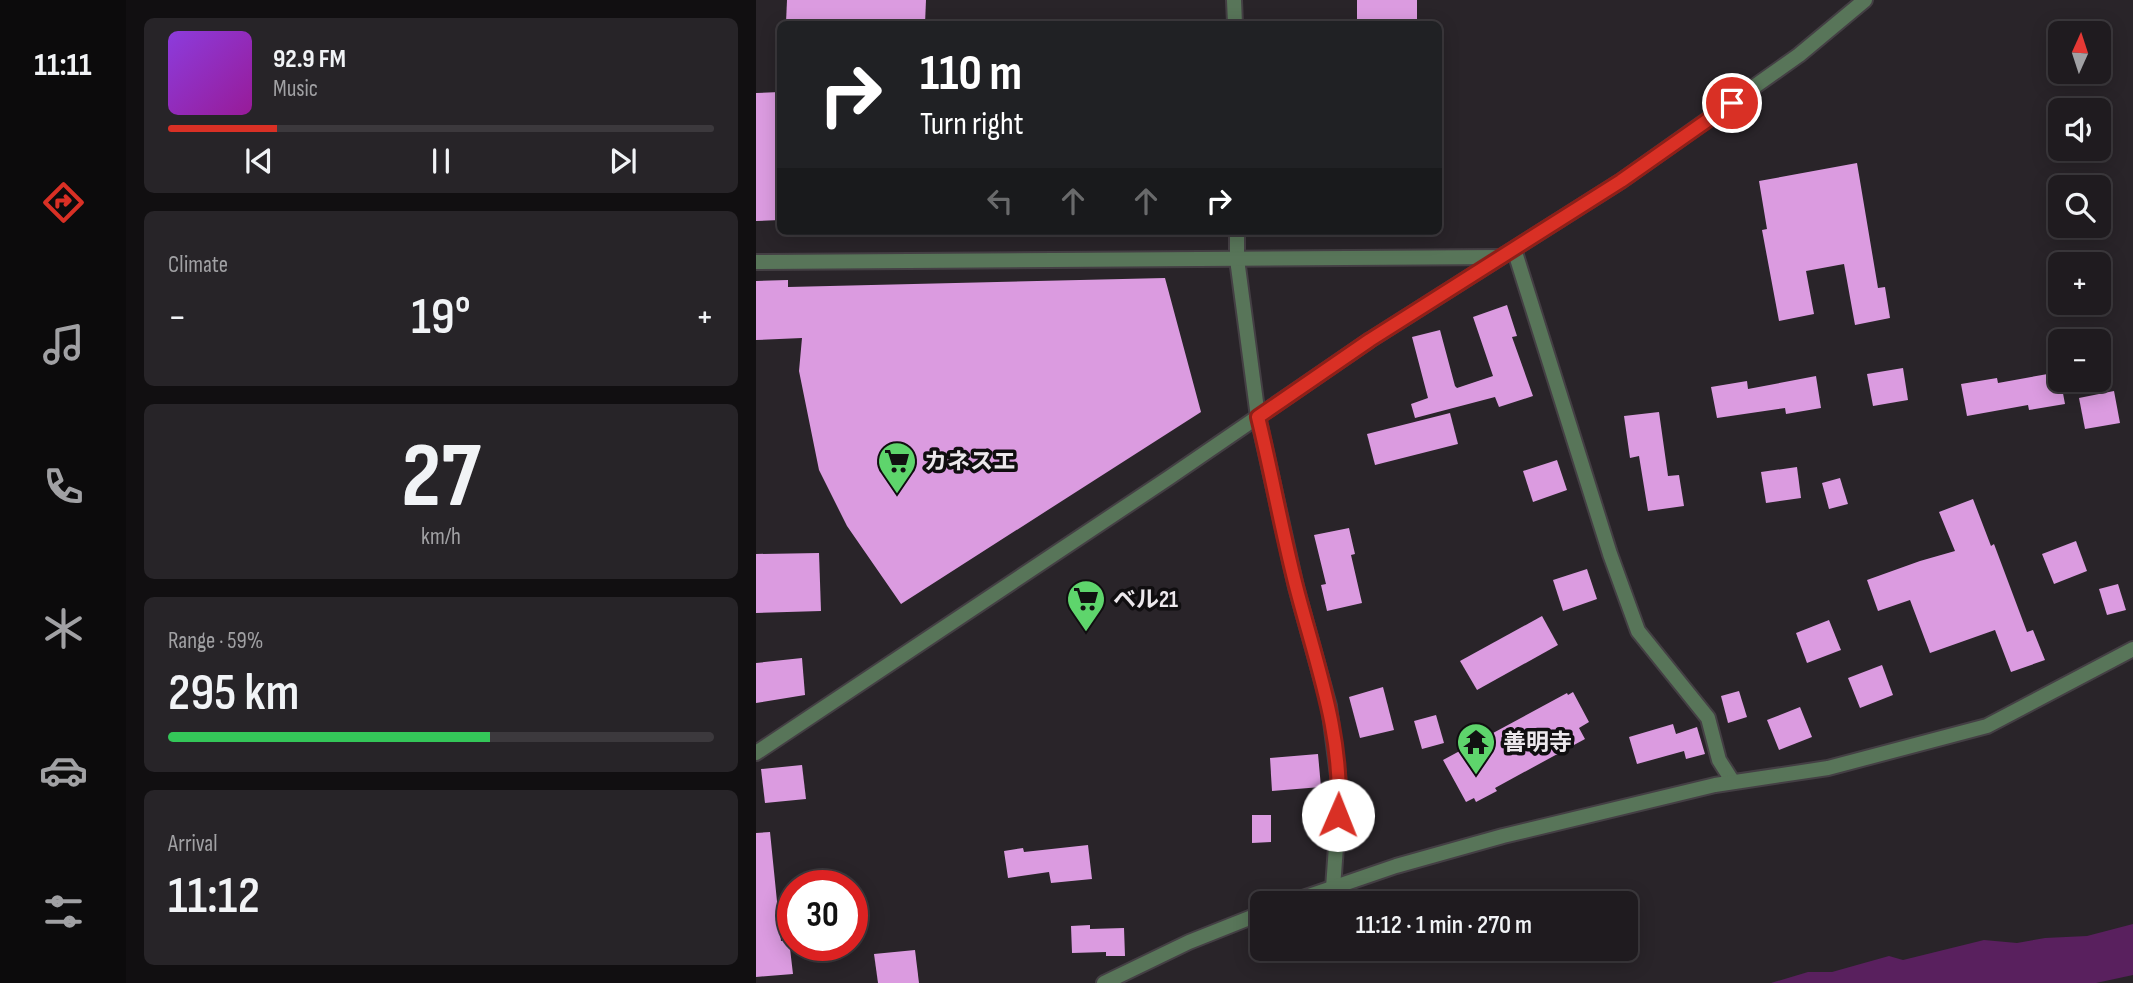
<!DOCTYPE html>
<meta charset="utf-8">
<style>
:root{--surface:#1f1b1f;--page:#272428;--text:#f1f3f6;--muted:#a1a1a4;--line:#3c393d;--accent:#d93025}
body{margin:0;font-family:"Sofia Sans Condensed","Noto Sans JP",sans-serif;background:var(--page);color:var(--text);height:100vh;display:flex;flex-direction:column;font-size:26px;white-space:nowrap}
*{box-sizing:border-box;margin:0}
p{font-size:23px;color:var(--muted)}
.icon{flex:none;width:38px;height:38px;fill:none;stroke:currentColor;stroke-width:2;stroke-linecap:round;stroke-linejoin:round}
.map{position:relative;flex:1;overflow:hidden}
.panel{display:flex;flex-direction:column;gap:18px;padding:18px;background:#110f11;width:630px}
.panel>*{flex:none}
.guide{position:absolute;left:21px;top:21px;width:665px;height:214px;border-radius:10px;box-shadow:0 4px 18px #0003,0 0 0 2px var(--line);background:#202124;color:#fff;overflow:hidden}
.needle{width:46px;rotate:3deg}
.tools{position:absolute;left:1292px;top:21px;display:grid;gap:14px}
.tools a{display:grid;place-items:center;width:63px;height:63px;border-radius:10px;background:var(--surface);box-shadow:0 4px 18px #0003,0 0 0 2px var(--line);font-size:35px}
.speed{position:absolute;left:21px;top:870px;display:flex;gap:14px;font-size:35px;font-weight:700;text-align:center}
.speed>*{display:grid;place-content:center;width:91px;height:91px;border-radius:50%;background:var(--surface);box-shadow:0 4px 18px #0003,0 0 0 2px var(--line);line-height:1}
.speed .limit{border:10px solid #d22;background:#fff;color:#111}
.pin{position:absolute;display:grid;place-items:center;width:60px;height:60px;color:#fff;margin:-30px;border:4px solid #fff;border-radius:50%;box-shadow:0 2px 7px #0007}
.me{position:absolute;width:77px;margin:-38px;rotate:1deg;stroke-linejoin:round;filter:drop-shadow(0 0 5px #0008)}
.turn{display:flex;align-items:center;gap:24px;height:147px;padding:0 28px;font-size:32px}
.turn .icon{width:91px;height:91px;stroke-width:2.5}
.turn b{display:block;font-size:49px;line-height:60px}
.lanes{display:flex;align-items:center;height:66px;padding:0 28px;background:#0003;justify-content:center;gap:35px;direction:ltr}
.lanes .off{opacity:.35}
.big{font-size:52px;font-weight:600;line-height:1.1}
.panel .card{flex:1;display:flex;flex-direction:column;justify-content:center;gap:10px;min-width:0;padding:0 24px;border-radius:10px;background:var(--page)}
.panel .dial{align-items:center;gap:0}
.dial b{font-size:91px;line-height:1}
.song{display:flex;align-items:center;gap:21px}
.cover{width:84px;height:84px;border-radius:10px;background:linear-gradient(135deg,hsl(270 70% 55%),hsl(300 70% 35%))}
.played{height:7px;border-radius:4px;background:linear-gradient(90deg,var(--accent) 20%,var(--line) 20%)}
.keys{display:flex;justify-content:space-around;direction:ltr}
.heat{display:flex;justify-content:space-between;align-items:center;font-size:38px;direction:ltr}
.charge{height:10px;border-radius:5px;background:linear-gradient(90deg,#34c759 59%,var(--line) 0)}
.trip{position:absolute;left:494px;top:891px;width:388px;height:70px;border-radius:10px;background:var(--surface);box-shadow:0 4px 18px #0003,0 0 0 2px var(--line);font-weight:600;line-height:70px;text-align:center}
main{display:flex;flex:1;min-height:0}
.tab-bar{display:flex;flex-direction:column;width:126px;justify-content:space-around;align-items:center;background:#0c0b0c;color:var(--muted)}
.tab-bar .icon{width:49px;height:49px}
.tab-bar .selected{color:var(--accent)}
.tab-bar b{font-size:32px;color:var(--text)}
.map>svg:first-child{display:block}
.water{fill:#59205e}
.building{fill:#db9be0}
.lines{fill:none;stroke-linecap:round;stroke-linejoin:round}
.street-casing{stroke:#443f44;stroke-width:18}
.street{stroke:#587559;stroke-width:14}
.route-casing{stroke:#8d1f18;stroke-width:18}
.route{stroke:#d93025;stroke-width:12}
.labels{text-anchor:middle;stroke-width:7;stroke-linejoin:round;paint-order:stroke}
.poi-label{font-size:23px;font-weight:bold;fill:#ece8ec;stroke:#100e10;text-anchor:start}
</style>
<main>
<nav class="tab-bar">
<b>11:11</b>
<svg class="icon selected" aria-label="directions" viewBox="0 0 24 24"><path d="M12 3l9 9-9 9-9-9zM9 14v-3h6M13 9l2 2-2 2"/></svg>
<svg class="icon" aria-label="music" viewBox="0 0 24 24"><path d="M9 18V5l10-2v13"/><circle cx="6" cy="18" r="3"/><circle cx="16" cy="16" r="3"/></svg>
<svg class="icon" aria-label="phone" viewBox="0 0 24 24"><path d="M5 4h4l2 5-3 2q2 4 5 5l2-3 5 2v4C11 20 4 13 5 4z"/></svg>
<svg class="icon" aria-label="climate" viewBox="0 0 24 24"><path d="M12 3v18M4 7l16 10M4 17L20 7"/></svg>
<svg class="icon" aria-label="car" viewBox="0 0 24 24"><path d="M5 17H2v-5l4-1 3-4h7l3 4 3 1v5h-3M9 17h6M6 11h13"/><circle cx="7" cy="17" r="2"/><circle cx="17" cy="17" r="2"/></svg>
<svg class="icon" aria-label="filters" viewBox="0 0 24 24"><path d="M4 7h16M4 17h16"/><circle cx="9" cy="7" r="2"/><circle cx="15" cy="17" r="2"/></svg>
</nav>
<section class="panel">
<div class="card">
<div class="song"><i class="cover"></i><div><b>92.9 FM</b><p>Music</p></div></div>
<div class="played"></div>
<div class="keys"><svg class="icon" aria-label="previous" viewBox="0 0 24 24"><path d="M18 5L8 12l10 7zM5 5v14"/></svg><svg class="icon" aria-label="pause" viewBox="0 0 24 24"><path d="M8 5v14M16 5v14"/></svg><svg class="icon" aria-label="next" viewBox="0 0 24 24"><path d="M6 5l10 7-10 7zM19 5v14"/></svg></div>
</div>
<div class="card"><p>Climate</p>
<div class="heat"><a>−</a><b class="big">19°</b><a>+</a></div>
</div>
<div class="card dial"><b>27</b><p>km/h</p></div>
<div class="card"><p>Range · 59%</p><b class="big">295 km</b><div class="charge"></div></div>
<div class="card"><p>Arrival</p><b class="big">11:12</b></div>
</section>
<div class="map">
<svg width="1377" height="983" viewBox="0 0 1377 983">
<rect width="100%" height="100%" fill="#292429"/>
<polygon class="water" points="1377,924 1377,975 1340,983 1015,983 1052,972 1076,972 1133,956 1147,960 1228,940 1261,943 1289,938 1331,936"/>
<g class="building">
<polygon points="31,0 170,0 169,24 30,23"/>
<rect x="601" y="0" width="60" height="24"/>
<polygon points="24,92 24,220 0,221 0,93"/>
<polygon points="1101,163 1122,288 1129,287 1134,318 1099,325 1088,264 1050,271 1058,314 1023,321 1006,230 1011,229 1003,181"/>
<polygon points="409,278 445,412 145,604 91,526 63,470 43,371 46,338 0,340 0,281 32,280 32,287"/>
<polygon points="751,305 761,336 756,337 777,396 743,407 739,397 659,418 655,404 672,398 656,337 684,330 699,386 701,388 737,376 717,317"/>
<polygon points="1147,368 1152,400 1117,406 1111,374"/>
<polygon points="1303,372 1309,404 1273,410 1272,405 1211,416 1205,384 1241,378 1242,383"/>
<polygon points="1060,376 1065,408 1030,414 1029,408 961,418 955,387 991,381 992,389"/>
<polygon points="1358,391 1364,423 1329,429 1323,398"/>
<polygon points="903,412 912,476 923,475 928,506 892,511 883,456 874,458 868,416"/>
<polygon points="694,413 702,444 619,465 611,434"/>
<polygon points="801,460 811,490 777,502 767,471"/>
<polygon points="1041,467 1045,498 1010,503 1005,472"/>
<polygon points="1084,478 1092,504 1073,509 1066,483"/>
<polygon points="1217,499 1235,546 1238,544 1271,632 1277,630 1289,660 1255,672 1239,630 1174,653 1154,600 1122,611 1111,580 1164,561 1199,551 1183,512"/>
<polygon points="593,528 599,554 595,555 606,603 571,611 565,585 570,584 558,535"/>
<polygon points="1320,541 1331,571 1298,584 1286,554"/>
<polygon points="63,553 65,611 0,613 0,554"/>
<polygon points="831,569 841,599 807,611 797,580"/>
<polygon points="1362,584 1370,610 1351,615 1343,589"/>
<polygon points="786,616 802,645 721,690 704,661"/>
<polygon points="1073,620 1085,650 1051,663 1040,633"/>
<polygon points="46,658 49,695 0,703 0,663"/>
<polygon points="1126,665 1137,695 1104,708 1092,678"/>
<polygon points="627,687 638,730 604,738 593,697"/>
<polygon points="983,691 991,717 972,723 965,696"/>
<polygon points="817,692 833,722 823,728 829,739 739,788 741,791 720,802 718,798 710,802 687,760 811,693 812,695"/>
<polygon points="1044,707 1056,737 1023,750 1011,720"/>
<polygon points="680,715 688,743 666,749 658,721"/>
<polygon points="917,724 920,734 941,727 949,754 930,759 928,751 881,764 873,737"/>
<polygon points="562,754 565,787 516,791 514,758"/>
<polygon points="46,765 50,799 9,803 5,769"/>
<polygon points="496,815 515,815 515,842 496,843"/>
<polygon points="14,832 25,941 33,940 37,974 0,977 0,833"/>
<polygon points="332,845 336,879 295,883 293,872 252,878 248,851 267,848 268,852"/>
<polygon points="334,925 334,929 368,928 369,956 350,956 350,952 316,953 315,926"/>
<polygon points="159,950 163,983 122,983 118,954"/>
</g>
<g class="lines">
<defs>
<g id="street">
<polyline points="478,0 479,24"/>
<polyline points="481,231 481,259 502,417 540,587 573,706 584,791 577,888"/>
<polyline points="758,249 854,554 882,631 952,718 963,760 977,782"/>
<polyline points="0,262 745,257"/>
<polyline points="0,753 414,477 614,340 865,181 1043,55 1109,0"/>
<polyline points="532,903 640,866 747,836 959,785 1072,768 1231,726 1377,649"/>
<polyline points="348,983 433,942 506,913"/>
</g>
</defs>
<use href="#street" class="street-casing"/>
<use href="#street" class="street"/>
</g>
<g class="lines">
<defs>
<path id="route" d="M582 815C588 738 560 663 541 590 526 533 516 474 502 417L614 340 865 181 976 103"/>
</defs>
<use href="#route" class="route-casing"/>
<use href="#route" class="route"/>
</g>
<defs>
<symbol id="supermarket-pin" viewBox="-11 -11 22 30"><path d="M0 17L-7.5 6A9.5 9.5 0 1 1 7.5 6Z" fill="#5ed56c" stroke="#100e10"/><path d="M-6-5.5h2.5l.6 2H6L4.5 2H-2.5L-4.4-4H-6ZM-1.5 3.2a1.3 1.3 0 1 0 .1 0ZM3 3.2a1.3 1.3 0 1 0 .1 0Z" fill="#111"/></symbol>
<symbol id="temple-pin" viewBox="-11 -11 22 30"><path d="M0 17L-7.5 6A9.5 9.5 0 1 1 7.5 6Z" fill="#5ed56c" stroke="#100e10"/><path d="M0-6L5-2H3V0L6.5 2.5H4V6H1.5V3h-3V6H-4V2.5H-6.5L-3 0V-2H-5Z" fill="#111"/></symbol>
</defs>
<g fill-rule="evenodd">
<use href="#supermarket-pin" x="119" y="439" width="44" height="60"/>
<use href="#supermarket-pin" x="308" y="577" width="44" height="60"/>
<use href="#temple-pin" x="698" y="720" width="44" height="60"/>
</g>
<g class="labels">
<g class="poi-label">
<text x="168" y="469">カネスエ</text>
<text x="357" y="607">ベル21</text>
<text x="747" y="750">善明寺</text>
</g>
</g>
</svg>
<div class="tools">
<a><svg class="needle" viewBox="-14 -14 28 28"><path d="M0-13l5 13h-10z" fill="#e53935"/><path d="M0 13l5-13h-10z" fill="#a1a1a4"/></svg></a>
<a><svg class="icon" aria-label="sound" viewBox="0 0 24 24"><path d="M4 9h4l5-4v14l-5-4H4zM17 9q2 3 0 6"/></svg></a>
<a><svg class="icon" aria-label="search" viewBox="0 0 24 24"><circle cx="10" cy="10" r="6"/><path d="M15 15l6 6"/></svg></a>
<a>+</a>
<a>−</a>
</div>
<div class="speed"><div class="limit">30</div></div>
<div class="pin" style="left:976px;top:103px;background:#d93025"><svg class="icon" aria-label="arrive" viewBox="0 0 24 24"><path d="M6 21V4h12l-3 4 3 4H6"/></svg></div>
<svg class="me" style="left:582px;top:815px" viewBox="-20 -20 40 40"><circle r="19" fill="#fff"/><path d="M0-13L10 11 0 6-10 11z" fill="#d93025"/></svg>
<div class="trip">11:12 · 1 min · 270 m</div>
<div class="guide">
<div class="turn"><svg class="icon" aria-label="right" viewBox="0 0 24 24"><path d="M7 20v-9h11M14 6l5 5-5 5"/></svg><div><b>110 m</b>Turn right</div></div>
<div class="lanes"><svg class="icon off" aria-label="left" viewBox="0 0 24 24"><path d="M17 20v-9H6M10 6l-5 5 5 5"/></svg><svg class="icon off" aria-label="ahead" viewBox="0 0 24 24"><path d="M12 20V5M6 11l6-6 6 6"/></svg><svg class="icon off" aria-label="ahead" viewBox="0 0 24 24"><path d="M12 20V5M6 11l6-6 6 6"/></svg><svg class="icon" aria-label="right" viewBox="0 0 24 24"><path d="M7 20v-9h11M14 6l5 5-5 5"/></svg></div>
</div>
</div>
</main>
